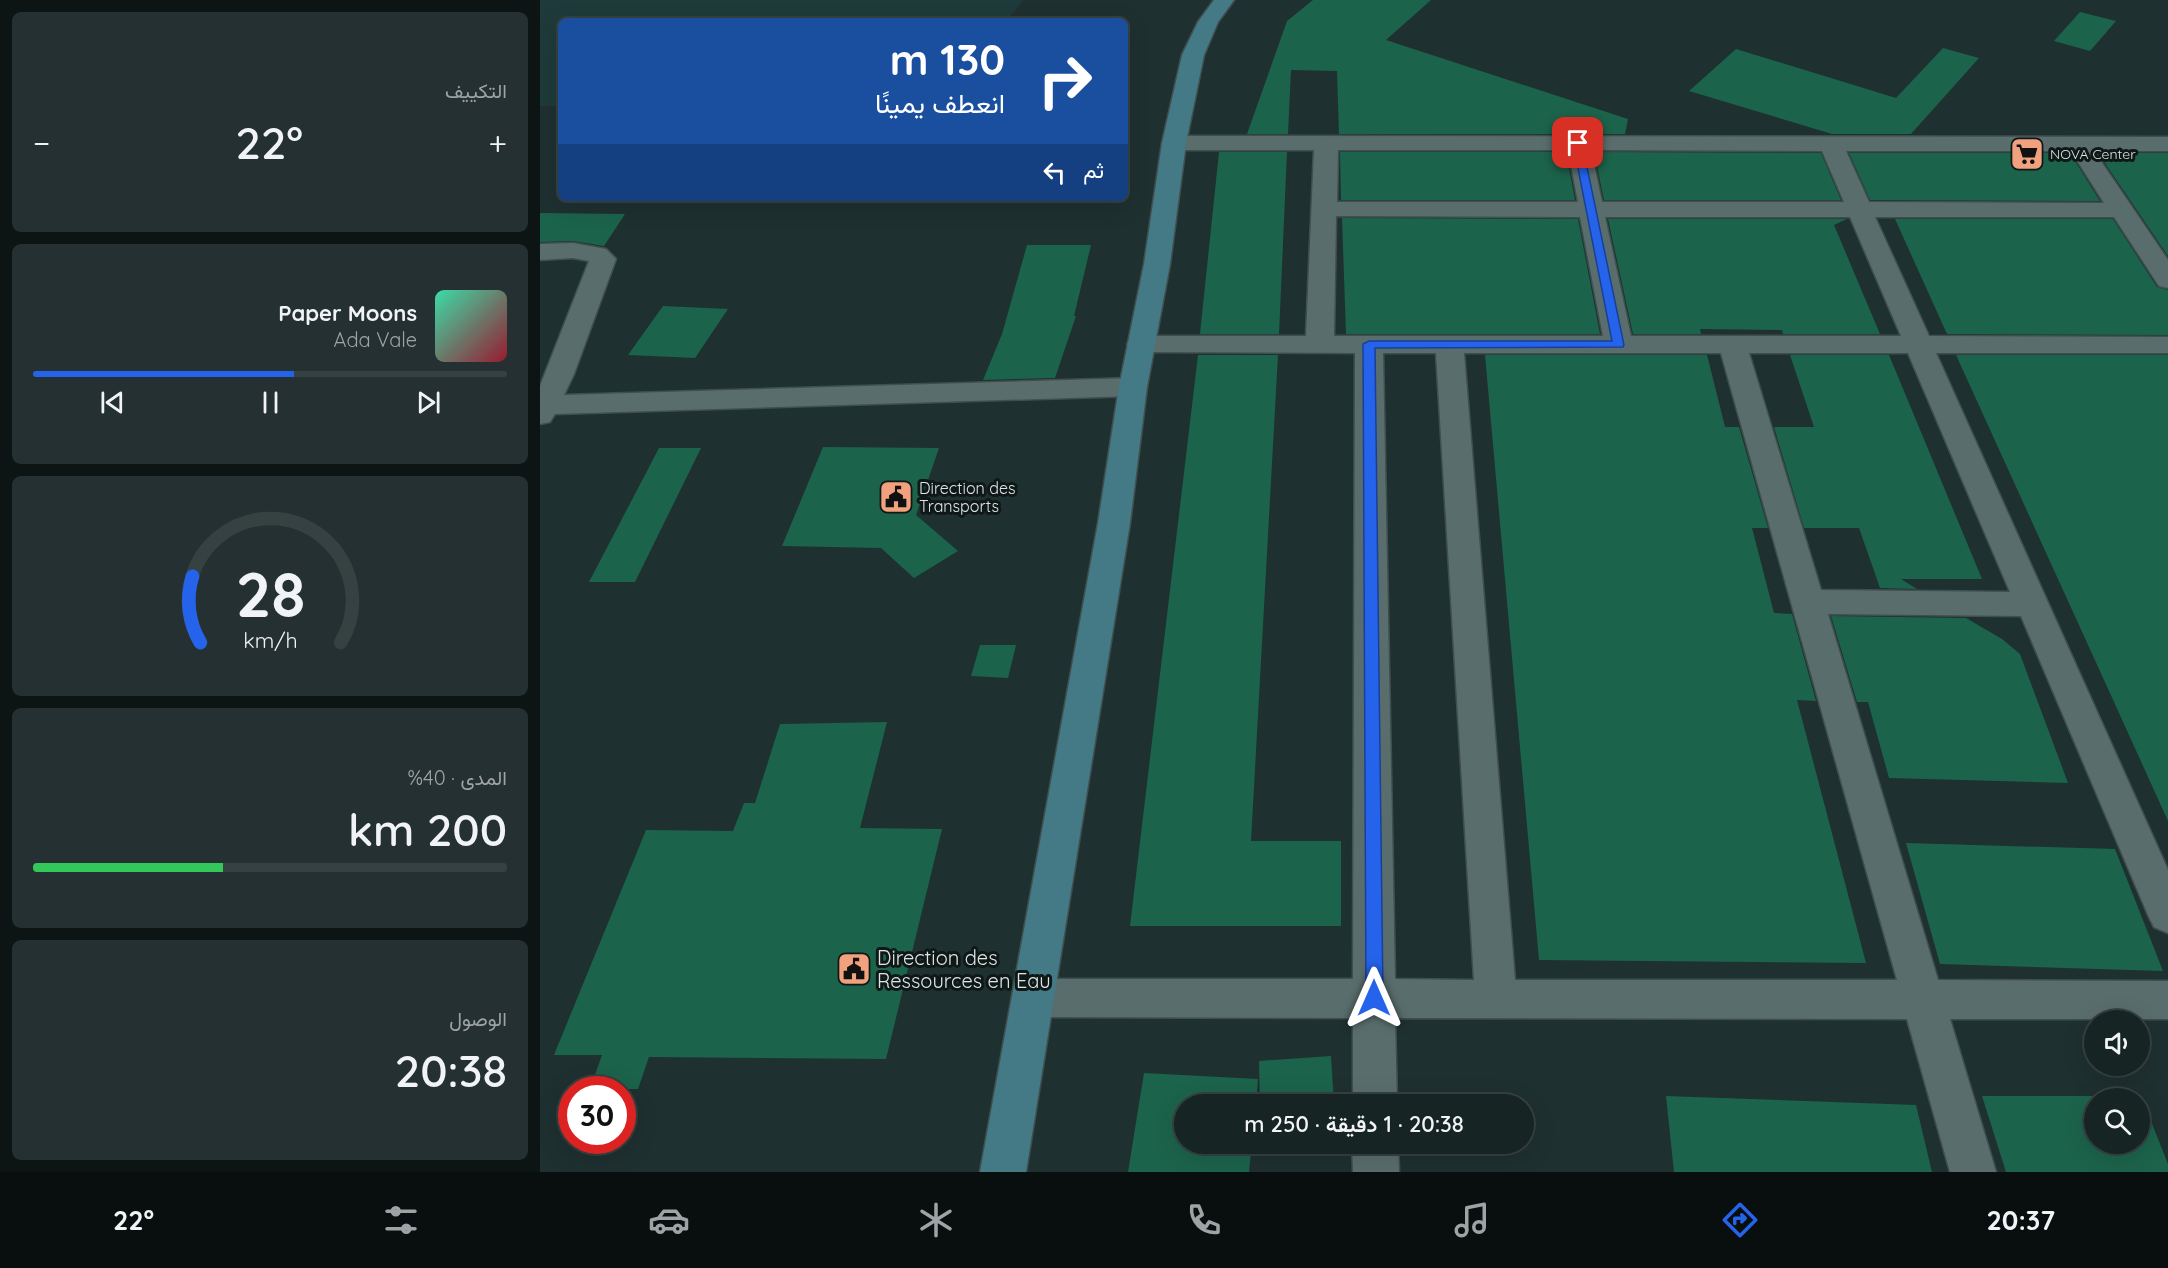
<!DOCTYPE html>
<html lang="ar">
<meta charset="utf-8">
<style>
:root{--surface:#172424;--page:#243031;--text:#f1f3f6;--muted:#9ea4a6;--line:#364141;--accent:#2563eb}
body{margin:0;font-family:Quicksand,Vazirmatn,sans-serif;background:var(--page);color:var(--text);direction:rtl;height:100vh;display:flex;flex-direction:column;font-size:22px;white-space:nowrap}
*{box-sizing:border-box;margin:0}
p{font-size:20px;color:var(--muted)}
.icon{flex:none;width:33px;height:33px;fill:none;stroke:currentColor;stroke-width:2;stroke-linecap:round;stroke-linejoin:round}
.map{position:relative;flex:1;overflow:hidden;direction:ltr}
.panel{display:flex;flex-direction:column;gap:12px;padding:12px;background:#0d1414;width:540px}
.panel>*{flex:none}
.hud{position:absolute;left:18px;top:18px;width:570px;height:183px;border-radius:9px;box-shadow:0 6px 24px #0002,0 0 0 2px var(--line);direction:rtl;background:#1a4fa0;color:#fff;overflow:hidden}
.controls{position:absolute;left:1544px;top:1010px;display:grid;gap:12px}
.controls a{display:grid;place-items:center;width:66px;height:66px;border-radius:50%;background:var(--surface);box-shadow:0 6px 24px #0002,0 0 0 2px var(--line);font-size:30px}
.speed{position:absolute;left:18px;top:1076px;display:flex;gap:12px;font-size:30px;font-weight:700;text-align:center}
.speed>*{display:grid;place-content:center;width:78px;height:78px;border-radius:50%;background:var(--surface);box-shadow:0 6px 24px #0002,0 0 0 2px var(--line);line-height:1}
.speed .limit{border:9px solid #d22;background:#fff;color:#111}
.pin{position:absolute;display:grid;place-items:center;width:51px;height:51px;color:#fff;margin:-26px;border-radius:12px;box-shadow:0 3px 9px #0006}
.me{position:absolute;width:66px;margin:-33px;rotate:0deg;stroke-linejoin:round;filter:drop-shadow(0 0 4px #0008)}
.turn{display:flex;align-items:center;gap:21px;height:126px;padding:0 24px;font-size:27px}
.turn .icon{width:78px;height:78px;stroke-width:2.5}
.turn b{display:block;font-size:42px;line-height:51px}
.then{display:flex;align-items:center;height:57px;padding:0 24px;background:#0003;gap:12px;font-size:22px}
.big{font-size:45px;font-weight:600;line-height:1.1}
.panel .tile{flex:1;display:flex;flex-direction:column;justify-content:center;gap:9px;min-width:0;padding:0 21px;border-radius:9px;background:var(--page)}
.panel .dial{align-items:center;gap:0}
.dial svg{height:156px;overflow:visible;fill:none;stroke:var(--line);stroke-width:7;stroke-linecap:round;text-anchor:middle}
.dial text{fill:var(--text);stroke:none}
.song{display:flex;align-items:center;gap:18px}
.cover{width:72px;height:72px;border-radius:9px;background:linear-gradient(135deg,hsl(160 70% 55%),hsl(350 70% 35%))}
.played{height:6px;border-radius:3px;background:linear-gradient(90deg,var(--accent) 55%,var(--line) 55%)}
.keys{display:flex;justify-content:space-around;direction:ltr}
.heat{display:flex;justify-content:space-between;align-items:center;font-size:33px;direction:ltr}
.charge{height:9px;border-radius:4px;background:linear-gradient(90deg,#34c759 40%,var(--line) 0)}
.trip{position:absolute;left:634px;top:1094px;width:360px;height:60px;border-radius:30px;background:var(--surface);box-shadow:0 6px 24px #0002,0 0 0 2px var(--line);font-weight:600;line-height:60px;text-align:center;direction:rtl}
.tabs{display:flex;height:96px;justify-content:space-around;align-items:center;background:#090e0e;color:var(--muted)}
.tabs .icon{width:42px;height:42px}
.tabs .on{color:var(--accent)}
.tabs b{font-size:27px;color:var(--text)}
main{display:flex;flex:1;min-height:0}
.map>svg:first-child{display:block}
.built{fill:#1f3a3a}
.building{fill:#1c634b;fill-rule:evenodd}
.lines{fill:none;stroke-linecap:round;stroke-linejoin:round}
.minor-casing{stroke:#3f4e4e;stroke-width:3}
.secondary-casing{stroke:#3f4e4e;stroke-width:3}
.minor{fill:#5a6d6d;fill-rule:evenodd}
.secondary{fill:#437a86;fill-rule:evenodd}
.route{fill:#2563eb;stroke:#184099;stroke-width:1.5}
.labels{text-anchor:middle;stroke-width:6;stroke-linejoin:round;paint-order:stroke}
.far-poi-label{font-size:14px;fill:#dbe6e6;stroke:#0f1717;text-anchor:start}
.poi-label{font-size:16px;fill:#dbe6e6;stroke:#0f1717;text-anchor:start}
.near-poi-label{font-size:20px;fill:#dbe6e6;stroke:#0f1717;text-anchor:start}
</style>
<main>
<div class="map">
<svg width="1628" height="1172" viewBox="0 0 1628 1172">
<rect width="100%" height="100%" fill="#1f3030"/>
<polygon class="built" points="0,0 484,0 466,21 21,21 21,106 0,106"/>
<g class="building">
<polygon points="773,0 891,0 846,40 1088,119 1085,134 799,134 797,71 751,70 748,134 707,134 747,21"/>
<polygon points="1540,12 1576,21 1550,51 1514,41"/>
<polygon points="1403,48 1439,58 1371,134 1292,134 1149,91 1196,49 1356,98"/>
<polygon points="679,152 747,152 739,334 660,334"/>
<polygon points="800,152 1026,152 1035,200 801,200"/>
<polygon points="1054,152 1281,153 1301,200 1064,200"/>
<polygon points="1309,153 1530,153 1560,201 1330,200"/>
<polygon points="1558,153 1628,153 1628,256"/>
<polygon points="0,213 85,214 64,246 33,241 0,242"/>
<polygon points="802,218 1038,219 1060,334 806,334"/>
<polygon points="1068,219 1307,219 1294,225 1340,334 1243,334 1242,330 1160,329 1161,334 1093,334"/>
<polygon points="1355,219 1573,219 1617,287 1628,290 1628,335 1407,334"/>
<polygon points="487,245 551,245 534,316 536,316 515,378 443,380 462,334"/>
<polygon points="123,306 188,309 155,358 88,355"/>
<polygon points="658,355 738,355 711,841 801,841 801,926 590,926"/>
<polygon points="945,355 1167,355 1185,427 1199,427 1228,528 1212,528 1234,613 1252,614 1276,701 1257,700 1326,963 999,960"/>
<polygon points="1250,355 1349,355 1442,579 1361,579 1377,589 1340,588 1319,528 1264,528 1234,427 1274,427"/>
<polygon points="1416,355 1628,355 1628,821 1569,691"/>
<polygon points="283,447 399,448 376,515 418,551 374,578 341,548 242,546"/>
<polygon points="119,448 161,448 95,582 49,582"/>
<polygon points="1291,616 1426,618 1462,639 1480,654 1528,783 1349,778 1328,702 1317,702"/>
<polygon points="440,645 476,645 468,678 431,676"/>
<polygon points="347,722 320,828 402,829 346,1059 109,1057 98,1089 50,1089 62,1055 14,1055 106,830 193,831 204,803 215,803 240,724"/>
<polygon points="1366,843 1575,849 1623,971 1400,964"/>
<polygon points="791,1056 794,1104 720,1104 719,1061"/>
<polygon points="604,1073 718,1079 716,1104 645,1104 645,1143 712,1143 709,1172 588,1172"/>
<polygon points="1126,1096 1376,1105 1392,1172 1134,1172"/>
<path d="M1442 1096H1601L1628 1164V1172H1466ZM1554 1098H1599V1143H1554Z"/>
</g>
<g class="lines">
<defs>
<g id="minor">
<path d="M634 136 1628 137V151H1554L1628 260V288L1619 286 1574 217H1335L1389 336 1628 337V353H1396L1628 870V933L1614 927 1608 915 1481 616 1288 614 1398 980 1628 981V1019H1410L1456 1172H1410L1367 1019 855 1018 857 1104H813V1018L493 1017 478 1012 472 998 478 984 493 979H813L815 353 601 352 591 350 587 344 591 338 601 336H766L774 150H634L626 148 622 143 626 138ZM798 150H1028L1038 202H797ZM1051 150 1282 151 1304 202H1062ZM1306 151H1531L1564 203 1329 202ZM796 216 1040 217 1063 336H794ZM1065 217H1310L1361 336H1091ZM843 353H896L934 980 855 979ZM924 353H1181L1357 980H975ZM1209 353H1368L1470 592 1281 590Z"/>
<polygon points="33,243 66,249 76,259 34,374 24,395 593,378 603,381 607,387 603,393 593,396 15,414 10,422 0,424 0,386 49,261 33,258 0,260 0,244"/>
<polygon points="812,1143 858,1143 859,1172 813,1172"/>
</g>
<polygon id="secondary" points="674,0 694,0 678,22 664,55 646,143 630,264 607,387 590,523 486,1172 440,1172 558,523 579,387 604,264 622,143 642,55 658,22"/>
</defs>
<use href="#minor" class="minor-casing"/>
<use href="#secondary" class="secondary-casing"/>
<use href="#minor" class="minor"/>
<use href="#secondary" class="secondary"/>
</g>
<polygon class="route" points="1038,140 1042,143 1084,345 1083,347 835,348 843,998 840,1004 834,1006 828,1004 826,998 823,344 829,341 1072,341 1033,143"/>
<defs>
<symbol id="supermarket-square" viewBox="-11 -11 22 22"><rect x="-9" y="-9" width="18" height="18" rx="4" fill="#f1a17d" stroke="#0f1717"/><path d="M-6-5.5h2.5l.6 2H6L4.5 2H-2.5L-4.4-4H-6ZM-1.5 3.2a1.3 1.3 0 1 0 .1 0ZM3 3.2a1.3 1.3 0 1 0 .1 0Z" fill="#111"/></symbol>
<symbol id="civic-square" viewBox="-11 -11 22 22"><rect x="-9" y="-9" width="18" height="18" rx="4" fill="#f1a17d" stroke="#0f1717"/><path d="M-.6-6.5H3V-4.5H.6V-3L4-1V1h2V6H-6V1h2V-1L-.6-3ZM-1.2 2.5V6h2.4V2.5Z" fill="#111"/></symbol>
</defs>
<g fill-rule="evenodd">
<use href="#supermarket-square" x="1468" y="135" width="38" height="38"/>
<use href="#civic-square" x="337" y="478" width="38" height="38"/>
<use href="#civic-square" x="295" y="950" width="38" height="38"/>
</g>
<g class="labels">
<g class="far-poi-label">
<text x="1510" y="159">NOVA Center</text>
</g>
<g class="poi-label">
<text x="379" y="494">Direction des<tspan x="379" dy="18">Transports</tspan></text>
</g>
<g class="near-poi-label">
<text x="337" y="965">Direction des<tspan x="337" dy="23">Ressources en Eau</tspan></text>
</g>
</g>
</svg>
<div class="controls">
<a><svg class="icon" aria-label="sound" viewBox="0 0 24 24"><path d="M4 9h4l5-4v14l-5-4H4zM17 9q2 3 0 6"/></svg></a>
<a><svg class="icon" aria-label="search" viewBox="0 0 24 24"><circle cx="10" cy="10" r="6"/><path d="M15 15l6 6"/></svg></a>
</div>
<div class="speed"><div class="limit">30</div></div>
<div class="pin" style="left:1038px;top:143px;background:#d93025"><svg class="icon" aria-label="arrive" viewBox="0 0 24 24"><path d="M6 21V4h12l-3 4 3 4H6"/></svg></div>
<svg class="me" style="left:834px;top:998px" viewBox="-20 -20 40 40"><path d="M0-17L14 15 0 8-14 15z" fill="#2563eb" stroke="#fff" stroke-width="4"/></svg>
<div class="trip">20:38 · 1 دقيقة · 250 m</div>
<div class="hud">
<div class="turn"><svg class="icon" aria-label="right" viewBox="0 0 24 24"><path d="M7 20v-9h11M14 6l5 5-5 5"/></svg><div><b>130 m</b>انعطف يمينًا</div></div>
<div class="then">ثم<svg class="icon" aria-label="left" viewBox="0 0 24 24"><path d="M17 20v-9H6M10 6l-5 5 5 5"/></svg></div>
</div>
</div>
<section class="panel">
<div class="tile"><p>التكييف</p>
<div class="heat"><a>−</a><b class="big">22°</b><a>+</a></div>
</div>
<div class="tile">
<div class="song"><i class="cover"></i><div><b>Paper Moons</b><p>Ada Vale</p></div></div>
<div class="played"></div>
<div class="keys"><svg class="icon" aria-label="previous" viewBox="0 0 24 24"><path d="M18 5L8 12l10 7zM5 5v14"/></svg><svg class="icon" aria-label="pause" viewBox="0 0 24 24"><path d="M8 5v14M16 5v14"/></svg><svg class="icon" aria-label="next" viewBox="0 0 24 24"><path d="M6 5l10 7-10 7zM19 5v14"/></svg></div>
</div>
<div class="tile dial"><svg viewBox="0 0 100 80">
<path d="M14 69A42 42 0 1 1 86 69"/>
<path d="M14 69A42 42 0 0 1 10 35" stroke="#2563eb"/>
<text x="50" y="56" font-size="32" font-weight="700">28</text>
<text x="50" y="72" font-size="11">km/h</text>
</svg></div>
<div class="tile"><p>المدى · 40%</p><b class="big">200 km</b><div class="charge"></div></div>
<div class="tile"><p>الوصول</p><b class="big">20:38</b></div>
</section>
</main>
<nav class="tabs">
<b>20:37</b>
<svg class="icon on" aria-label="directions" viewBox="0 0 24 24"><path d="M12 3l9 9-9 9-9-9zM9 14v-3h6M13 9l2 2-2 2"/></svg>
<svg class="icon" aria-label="music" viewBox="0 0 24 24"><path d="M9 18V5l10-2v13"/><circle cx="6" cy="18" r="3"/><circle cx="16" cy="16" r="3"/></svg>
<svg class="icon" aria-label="phone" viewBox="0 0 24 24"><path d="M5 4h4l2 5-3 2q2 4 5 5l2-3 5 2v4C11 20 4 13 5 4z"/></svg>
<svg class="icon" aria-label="climate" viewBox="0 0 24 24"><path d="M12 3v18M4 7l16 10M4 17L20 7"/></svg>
<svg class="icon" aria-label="car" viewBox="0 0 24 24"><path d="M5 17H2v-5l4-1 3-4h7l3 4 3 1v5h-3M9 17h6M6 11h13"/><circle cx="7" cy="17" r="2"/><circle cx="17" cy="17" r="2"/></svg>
<svg class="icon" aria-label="filters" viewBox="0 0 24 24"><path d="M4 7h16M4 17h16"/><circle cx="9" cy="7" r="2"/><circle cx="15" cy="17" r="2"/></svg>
<b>22°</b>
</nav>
